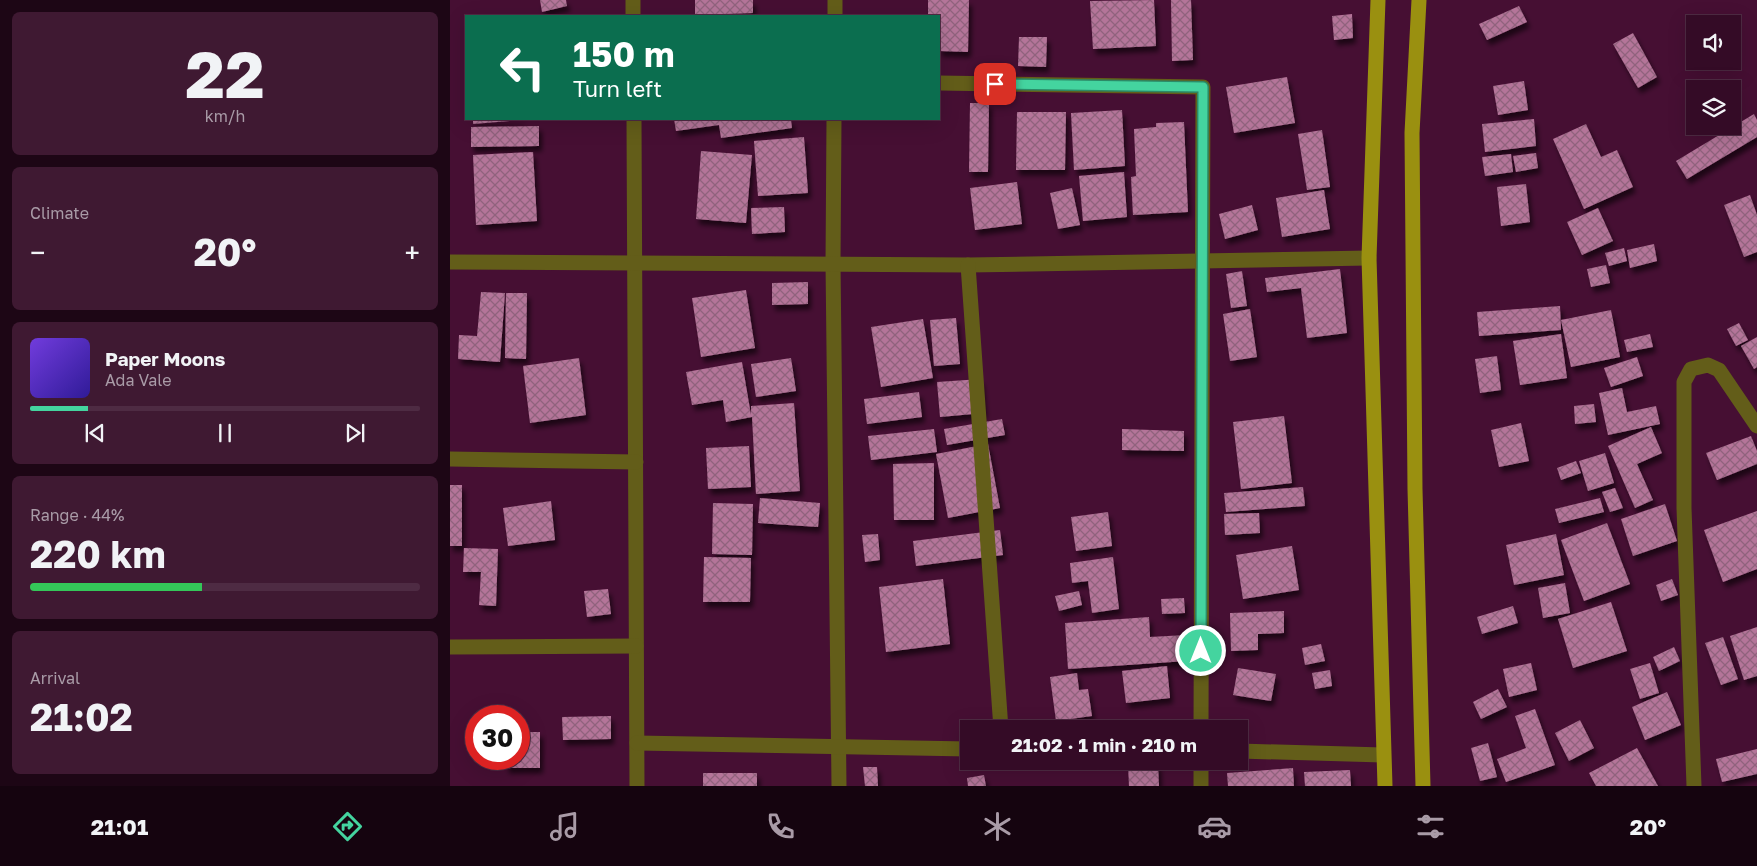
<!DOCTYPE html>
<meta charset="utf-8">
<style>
:root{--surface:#340b26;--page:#3f1932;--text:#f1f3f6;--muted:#a99ba7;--line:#4e2b43;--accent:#44d49f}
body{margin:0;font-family:"Golos Text",sans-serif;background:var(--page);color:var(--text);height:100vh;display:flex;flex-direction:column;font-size:19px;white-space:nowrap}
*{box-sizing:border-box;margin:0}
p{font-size:16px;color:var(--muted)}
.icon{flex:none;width:28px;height:28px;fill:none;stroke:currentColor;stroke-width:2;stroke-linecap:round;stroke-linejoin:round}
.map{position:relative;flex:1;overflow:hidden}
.sheet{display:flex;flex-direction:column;gap:12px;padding:12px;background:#1d0615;width:450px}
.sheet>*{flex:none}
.banner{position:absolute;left:15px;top:15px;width:475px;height:105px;border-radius:0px;box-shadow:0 5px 20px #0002,0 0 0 1px var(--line);background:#0b6e4f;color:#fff;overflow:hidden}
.fabs{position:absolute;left:1236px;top:15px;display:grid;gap:10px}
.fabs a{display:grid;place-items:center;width:55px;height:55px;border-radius:0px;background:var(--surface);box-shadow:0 5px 20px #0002,0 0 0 1px var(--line);font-size:25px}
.speed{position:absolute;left:15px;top:705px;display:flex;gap:10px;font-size:25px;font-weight:700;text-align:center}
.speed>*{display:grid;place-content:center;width:65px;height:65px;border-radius:50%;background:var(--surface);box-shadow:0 5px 20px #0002,0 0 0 1px var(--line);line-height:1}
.speed .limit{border:8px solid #d22;background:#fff;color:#111}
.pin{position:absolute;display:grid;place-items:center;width:42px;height:42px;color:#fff;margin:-21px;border-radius:10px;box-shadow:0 2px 8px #0006}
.me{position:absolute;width:55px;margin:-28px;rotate:0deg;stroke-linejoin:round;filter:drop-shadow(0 0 4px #0008)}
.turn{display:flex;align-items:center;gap:18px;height:105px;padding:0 25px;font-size:22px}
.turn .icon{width:65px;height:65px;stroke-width:2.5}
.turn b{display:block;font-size:35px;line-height:42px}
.big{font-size:38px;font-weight:700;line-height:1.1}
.sheet .tile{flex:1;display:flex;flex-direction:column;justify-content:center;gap:8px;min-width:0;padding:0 18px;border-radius:8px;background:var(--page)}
.sheet .dial{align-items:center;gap:0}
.dial b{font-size:65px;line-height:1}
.song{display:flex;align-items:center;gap:15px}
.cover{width:60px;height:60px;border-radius:8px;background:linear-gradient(135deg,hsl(260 70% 55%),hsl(250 70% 35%))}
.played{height:5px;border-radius:2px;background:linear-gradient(90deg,var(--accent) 15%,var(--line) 15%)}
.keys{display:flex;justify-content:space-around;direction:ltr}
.heat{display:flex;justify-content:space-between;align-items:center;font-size:28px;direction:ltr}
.charge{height:8px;border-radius:4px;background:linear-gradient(90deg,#34c759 44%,var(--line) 0)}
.trip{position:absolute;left:510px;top:720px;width:288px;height:50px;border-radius:0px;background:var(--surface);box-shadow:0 5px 20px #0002,0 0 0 1px var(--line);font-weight:700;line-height:50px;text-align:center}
.dock{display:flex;height:80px;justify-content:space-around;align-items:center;background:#15040f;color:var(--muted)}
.dock .icon{width:35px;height:35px}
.dock .current{color:var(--accent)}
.dock b{font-size:22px;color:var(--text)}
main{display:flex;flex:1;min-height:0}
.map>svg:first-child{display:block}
.building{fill:url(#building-cross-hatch);filter:url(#shadow)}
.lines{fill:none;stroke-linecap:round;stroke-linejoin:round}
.minor{stroke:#635d19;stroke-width:15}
.major{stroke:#9a9010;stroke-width:15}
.route-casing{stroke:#2c8a67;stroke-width:12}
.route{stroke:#44d49f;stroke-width:9}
</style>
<main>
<section class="sheet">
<div class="tile dial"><b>22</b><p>km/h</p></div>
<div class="tile"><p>Climate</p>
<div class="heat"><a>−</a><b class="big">20°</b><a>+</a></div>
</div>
<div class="tile">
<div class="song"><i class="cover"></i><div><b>Paper Moons</b><p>Ada Vale</p></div></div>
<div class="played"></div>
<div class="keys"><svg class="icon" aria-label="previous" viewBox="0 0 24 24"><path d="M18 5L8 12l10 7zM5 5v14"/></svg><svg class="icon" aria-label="pause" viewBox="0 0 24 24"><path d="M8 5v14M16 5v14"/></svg><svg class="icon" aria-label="next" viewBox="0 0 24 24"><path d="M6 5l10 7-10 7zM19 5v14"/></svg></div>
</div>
<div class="tile"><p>Range · 44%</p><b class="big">220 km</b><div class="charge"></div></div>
<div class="tile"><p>Arrival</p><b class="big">21:02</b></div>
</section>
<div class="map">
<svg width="1307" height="786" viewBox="0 0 1307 786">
<defs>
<pattern id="building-cross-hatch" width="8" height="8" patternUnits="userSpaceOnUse" patternTransform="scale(1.25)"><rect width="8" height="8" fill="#b47499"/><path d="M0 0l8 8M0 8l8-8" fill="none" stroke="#90637d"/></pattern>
<filter id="shadow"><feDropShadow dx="3" dy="5.5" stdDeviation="2.5" flood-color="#0009"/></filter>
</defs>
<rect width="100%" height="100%" fill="#460f33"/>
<g class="building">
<polygon points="90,0 116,0 117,6 92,12"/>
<polygon points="245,0 303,0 303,13 245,15"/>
<polygon points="478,0 519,0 518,52 489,51 489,16 478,16"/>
<polygon points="704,0 706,46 643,49 640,1"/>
<polygon points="721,0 741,0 743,60 722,61"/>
<polygon points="1069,6 1077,22 1037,40 1029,24"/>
<polygon points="902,14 903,38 884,40 882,16"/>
<polygon points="1183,33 1207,77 1188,88 1163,44"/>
<polygon points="569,37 597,37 596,67 568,66"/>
<polygon points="837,77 845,123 784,133 776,87"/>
<polygon points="1074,81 1078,110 1048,115 1043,86"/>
<polygon points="520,103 539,103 538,172 519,172"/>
<polygon points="672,110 675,166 624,170 621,113"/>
<polygon points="567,112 616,112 615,170 566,170"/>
<polygon points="1304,114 1307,120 1307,137 1237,179 1226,161"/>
<polygon points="23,119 72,119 72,120 23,124"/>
<polygon points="224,119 341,119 342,128 271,138 269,125 226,131"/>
<polygon points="1084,119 1086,146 1035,152 1032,124"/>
<polygon points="734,122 738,212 683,215 681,177 686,176 684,129 706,127 706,123"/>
<polygon points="1136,124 1151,157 1167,150 1183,187 1134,209 1103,139"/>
<polygon points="89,126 89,146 21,147 21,127"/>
<polygon points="872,130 880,187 857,190 848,134"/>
<polygon points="354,137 358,193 308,196 304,141"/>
<polygon points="251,151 302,155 296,223 246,219"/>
<polygon points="83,152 87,221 26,225 23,155"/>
<polygon points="1086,153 1088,168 1066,172 1063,156"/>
<polygon points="1061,154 1063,172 1035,176 1032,157"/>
<polygon points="674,172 677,217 633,221 629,176"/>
<polygon points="567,182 572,224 525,230 520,188"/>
<polygon points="1076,184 1080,222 1051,226 1047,187"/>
<polygon points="622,188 630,225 608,229 600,193"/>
<polygon points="874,190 880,229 832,237 826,198"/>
<polygon points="1300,195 1307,215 1307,252 1294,257 1274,205"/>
<polygon points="802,205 808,230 775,239 769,214"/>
<polygon points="334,207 335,232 302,234 301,208"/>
<polygon points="1148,208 1163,241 1132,255 1117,222"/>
<polygon points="1204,244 1207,261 1180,268 1177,250"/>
<polygon points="1174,248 1177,261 1159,266 1155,253"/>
<polygon points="1156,265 1160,283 1141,287 1137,269"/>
<polygon points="890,269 897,333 857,338 851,288 817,292 815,278"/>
<polygon points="792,271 797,306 781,308 776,274"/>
<polygon points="358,282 358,304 322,305 322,283"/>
<polygon points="296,290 305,348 251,357 242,298"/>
<polygon points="31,292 55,293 50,362 8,359 9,335 27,336"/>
<polygon points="56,293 77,293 76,359 55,358"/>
<polygon points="1110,306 1111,330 1029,336 1027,312"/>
<polygon points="800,309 807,357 780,361 773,314"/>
<polygon points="1161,310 1170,357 1121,367 1111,320"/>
<polygon points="506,318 510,364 484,366 480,320"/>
<polygon points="473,319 483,378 431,387 421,327"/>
<polygon points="1289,323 1298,340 1286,346 1277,329"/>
<polygon points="1111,334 1117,378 1070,385 1063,341"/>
<polygon points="1200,334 1203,347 1177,352 1174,340"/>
<polygon points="1307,337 1307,367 1304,369 1291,346"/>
<polygon points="1047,356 1051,390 1030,393 1025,359"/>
<polygon points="1187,357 1193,376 1161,387 1154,368"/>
<polygon points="129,358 136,415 80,423 73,366"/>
<polygon points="341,358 346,391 306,397 301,364"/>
<polygon points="292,362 301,415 301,406 344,403 350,491 306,494 302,417 276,422 273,400 242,405 236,372"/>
<polygon points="531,379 534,413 490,417 487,382"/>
<polygon points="1172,388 1177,412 1206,406 1210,424 1158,435 1149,393"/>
<polygon points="469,392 472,417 417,424 414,399"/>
<polygon points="1144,404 1146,422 1125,424 1124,406"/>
<polygon points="834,416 842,483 791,489 783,422"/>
<polygon points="552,419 555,435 497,445 494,429"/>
<polygon points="1071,423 1079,461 1049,467 1041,430"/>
<polygon points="1201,427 1212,453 1187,464 1203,500 1185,508 1158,446"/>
<polygon points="484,429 487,452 421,460 418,436"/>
<polygon points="672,429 734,431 734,451 672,450"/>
<polygon points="1301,436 1307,451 1307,464 1267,480 1256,453"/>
<polygon points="538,444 550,508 498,518 486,454"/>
<polygon points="299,446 301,487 258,489 256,448"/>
<polygon points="1155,453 1164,483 1138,491 1129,461"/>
<polygon points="1126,461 1131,473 1111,480 1107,468"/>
<polygon points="484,463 484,520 444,520 443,464"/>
<rect x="0" y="485" width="12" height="61"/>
<polygon points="853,487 855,506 776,512 774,493"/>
<polygon points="1165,488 1173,508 1160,512 1152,492"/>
<polygon points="310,498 370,503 368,527 308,523"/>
<polygon points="1150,498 1154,512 1109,523 1105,509"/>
<polygon points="101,501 105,540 58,546 53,508"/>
<polygon points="263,503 303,504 302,555 262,554"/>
<polygon points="1215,504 1227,541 1183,556 1171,519"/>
<polygon points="1307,511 1307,569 1273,582 1254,530"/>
<polygon points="658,512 662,546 626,551 621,517"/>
<polygon points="809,513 810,533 775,535 774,514"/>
<polygon points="1157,523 1180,584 1134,601 1111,540"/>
<polygon points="550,530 553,555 466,566 463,541"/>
<polygon points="428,534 430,560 415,562 412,535"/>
<polygon points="1106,534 1114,575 1064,585 1056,545"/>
<polygon points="842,546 849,590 793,599 786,555"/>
<polygon points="14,548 48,549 46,606 29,605 31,572 13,572"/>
<polygon points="254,557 301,558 300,602 253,602"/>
<polygon points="663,557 669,609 642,613 638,581 622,583 620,563"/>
<polygon points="493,579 500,644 436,652 429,587"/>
<polygon points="1222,579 1228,595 1211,601 1206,585"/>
<polygon points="1115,583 1120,613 1093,618 1088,588"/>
<polygon points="158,589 161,614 137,617 134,591"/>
<polygon points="629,591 632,605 609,611 605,596"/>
<polygon points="734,598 735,613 712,614 711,599"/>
<polygon points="1161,602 1177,651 1123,668 1108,619"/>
<polygon points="1063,606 1068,623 1032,634 1027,617"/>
<polygon points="834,611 834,633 808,634 808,650 781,651 780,613"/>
<polygon points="699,617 700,637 735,635 737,661 618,669 615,623"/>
<polygon points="1307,627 1307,676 1294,680 1280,636"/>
<polygon points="1273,637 1288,679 1271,685 1255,643"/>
<polygon points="871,644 875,661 855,665 852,648"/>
<polygon points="1224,647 1230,661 1209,671 1203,657"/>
<polygon points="1081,663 1087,690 1059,697 1053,669"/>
<polygon points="1200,663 1209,693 1190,699 1180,669"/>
<polygon points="717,666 720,698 676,703 672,671"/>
<polygon points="788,668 826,674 821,701 783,695"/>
<polygon points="880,670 882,686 865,689 862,673"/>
<polygon points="627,673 629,690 638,689 642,716 606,721 600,677"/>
<polygon points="1048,689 1057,707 1031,719 1023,702"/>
<polygon points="1217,692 1231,725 1195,740 1182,707"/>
<polygon points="1085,709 1105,765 1056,782 1047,759 1076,748 1065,716"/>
<polygon points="161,716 161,739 113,740 112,717"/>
<polygon points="1130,720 1144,748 1119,761 1105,733"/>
<polygon points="69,732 90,732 90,768 56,768 56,759 69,759"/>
<polygon points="1038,743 1047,777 1030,781 1021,748"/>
<polygon points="1187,748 1208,786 1146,786 1139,773"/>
<polygon points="1307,749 1307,774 1272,782 1266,759"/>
<polygon points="708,764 709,786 679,786 678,766"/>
<polygon points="413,767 427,767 428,786 415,786"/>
<polygon points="843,768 844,786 778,786 777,773"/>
<polygon points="900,770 901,786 855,786 854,772"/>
<rect x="253" y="773" width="54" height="13"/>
<polygon points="534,775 536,786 518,786 517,778"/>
</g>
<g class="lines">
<g class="minor">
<polyline points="183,0 183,16"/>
<polyline points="385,16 385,0"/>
<polyline points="489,83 753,87 751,729"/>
<polyline points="184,119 187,786"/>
<polyline points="384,119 383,263 389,786"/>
<polyline points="0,262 518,265 919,258"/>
<polyline points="518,265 551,729"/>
<polyline points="0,459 186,462"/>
<polyline points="0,647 186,646"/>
<polyline points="187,743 519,749"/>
<polyline points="789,751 933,755"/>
<polyline points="751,786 751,761"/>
<polyline points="1244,786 1234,508 1234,382 1241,369 1258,365 1269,370 1307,426"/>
</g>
<g class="major">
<polyline points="928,0 919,258 935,786"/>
<polyline points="969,0 962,133 965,489 973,786"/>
</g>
</g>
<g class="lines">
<defs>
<polyline id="route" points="545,84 753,87 751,651"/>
</defs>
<use href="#route" class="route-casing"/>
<use href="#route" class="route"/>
</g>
</svg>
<div class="fabs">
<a><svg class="icon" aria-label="sound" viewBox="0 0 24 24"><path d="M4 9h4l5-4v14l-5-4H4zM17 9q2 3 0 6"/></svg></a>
<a><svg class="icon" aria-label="layers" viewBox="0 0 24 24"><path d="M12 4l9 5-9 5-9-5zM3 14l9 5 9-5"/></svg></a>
</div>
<div class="speed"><div class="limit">30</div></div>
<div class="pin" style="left:545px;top:84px;background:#d93025"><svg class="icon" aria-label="arrive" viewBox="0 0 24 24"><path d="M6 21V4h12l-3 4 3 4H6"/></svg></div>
<svg class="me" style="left:751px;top:651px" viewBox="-20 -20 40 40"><circle r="17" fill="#44d49f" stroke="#fff" stroke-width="3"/><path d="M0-11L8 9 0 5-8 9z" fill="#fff"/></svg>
<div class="trip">21:02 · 1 min · 210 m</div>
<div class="banner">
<div class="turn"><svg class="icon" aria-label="left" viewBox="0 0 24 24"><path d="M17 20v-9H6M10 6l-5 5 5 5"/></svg><div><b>150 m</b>Turn left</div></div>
</div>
</div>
</main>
<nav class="dock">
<b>21:01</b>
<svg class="icon current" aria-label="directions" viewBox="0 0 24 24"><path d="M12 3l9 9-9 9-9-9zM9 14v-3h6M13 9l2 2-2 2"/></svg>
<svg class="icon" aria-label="music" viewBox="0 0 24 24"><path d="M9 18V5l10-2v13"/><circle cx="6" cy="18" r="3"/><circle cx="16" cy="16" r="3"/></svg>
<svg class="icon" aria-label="phone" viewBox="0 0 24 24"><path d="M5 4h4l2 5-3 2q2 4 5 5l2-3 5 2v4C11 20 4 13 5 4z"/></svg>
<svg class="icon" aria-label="climate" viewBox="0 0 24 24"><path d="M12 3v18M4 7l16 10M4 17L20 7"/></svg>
<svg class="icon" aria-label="car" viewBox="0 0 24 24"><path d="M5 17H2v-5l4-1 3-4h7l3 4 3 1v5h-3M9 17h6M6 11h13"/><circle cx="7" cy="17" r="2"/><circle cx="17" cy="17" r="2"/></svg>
<svg class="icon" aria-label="filters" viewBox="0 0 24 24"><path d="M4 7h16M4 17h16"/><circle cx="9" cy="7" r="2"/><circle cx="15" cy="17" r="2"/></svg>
<b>20°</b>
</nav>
